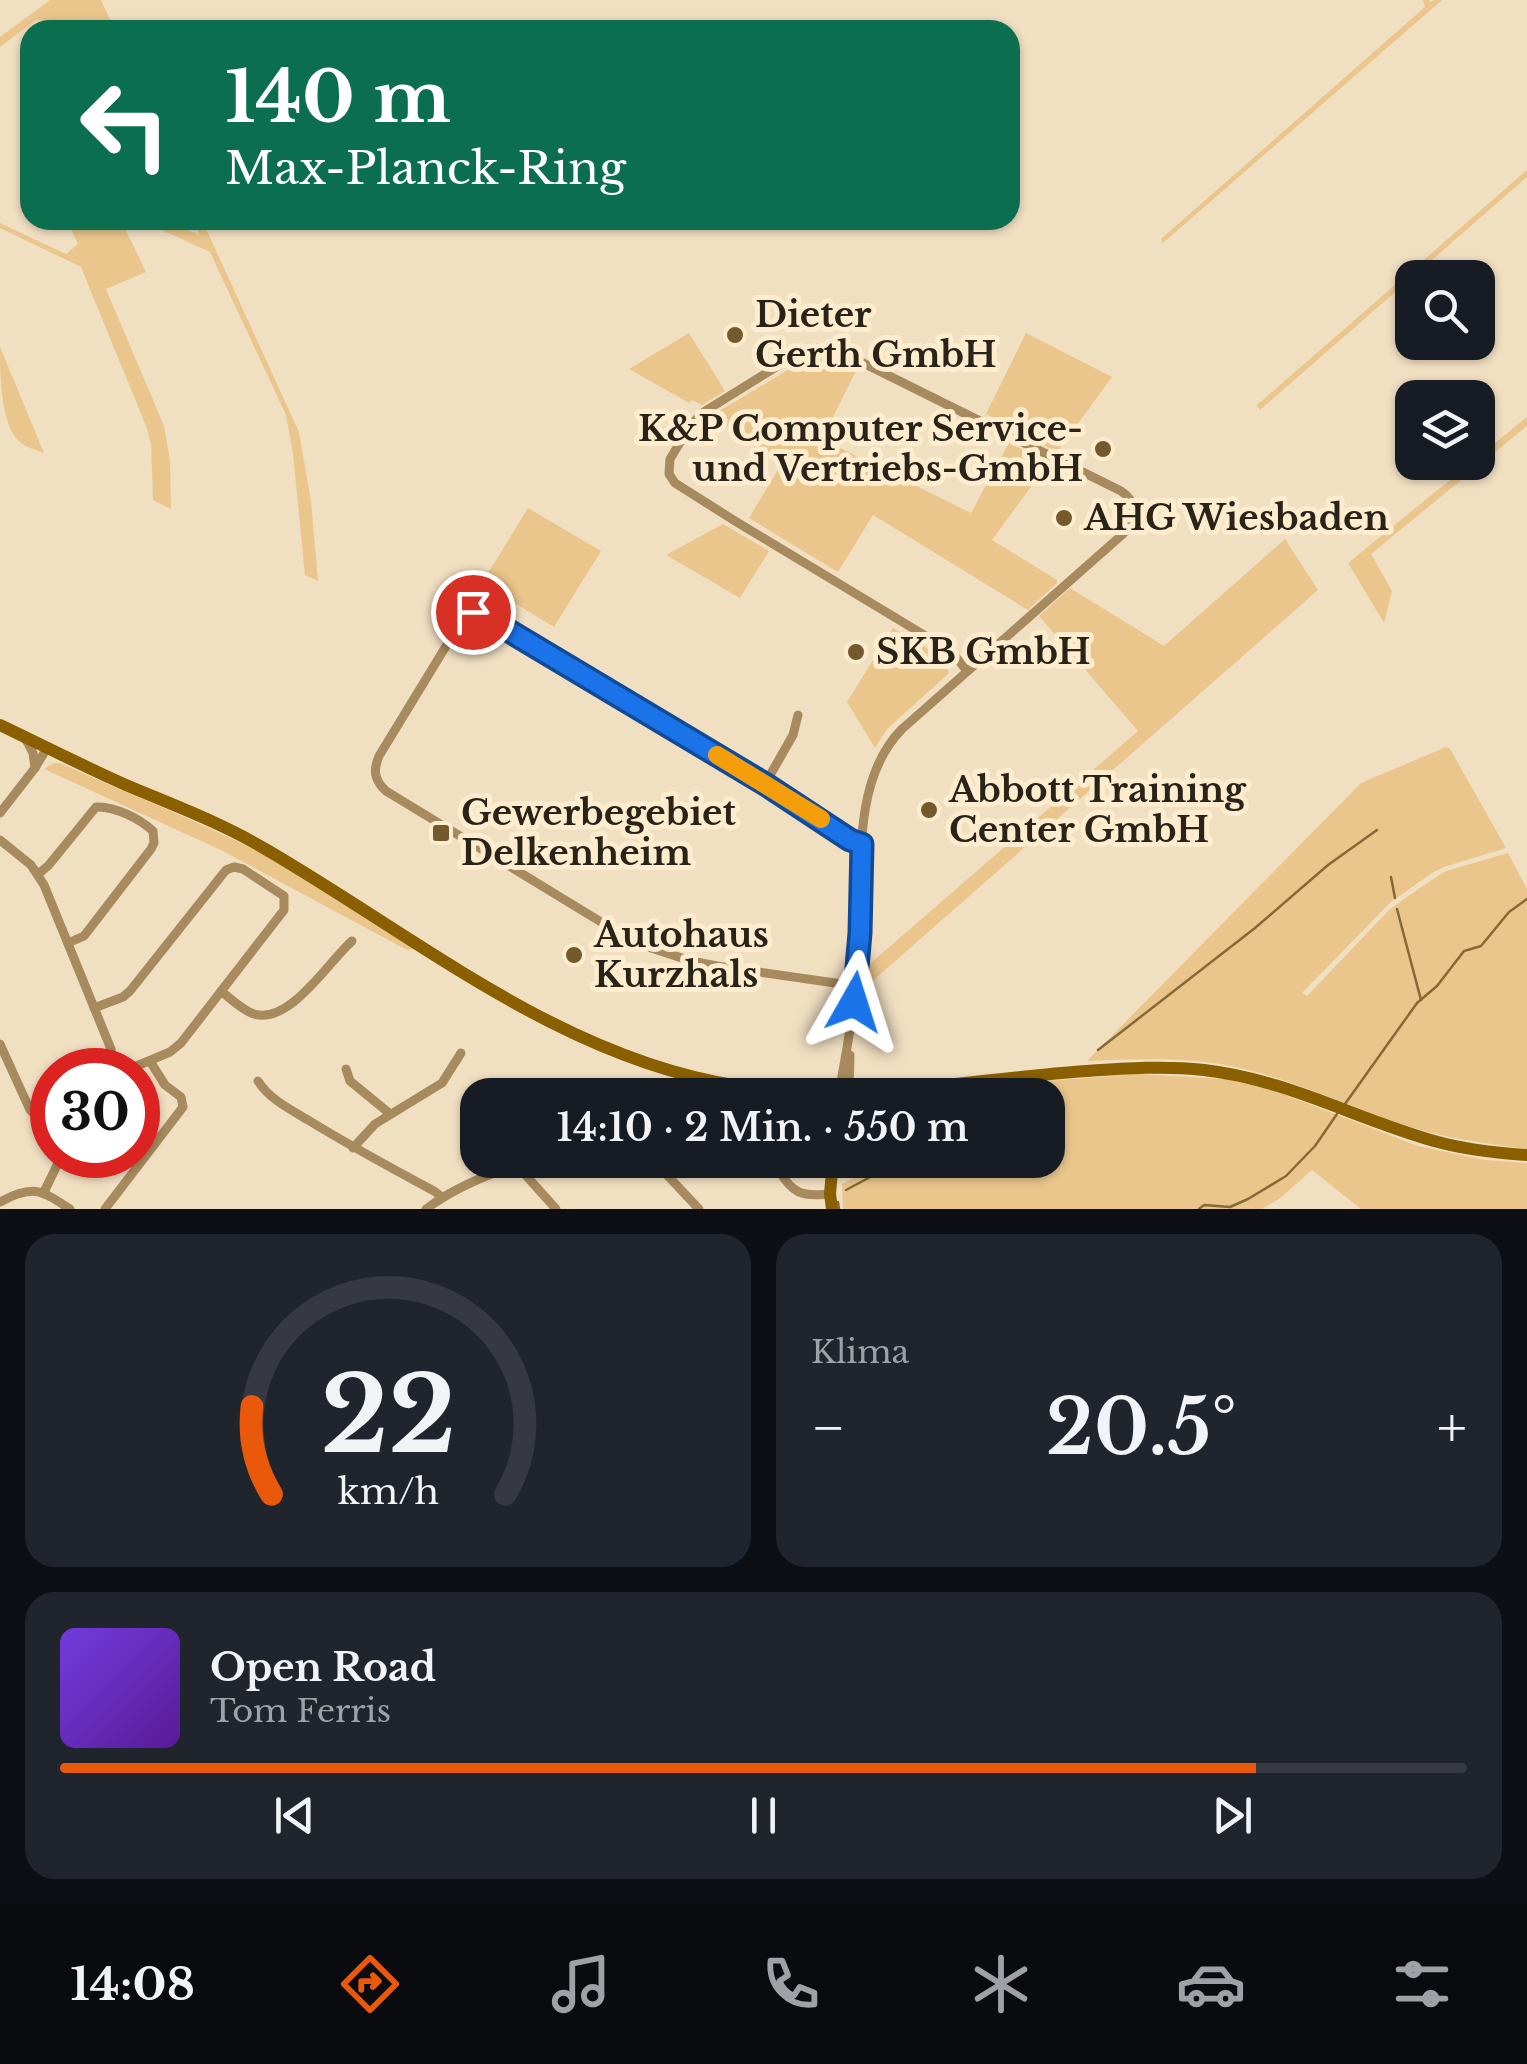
<!DOCTYPE html>
<html lang="de">
<meta charset="utf-8">
<style>
:root{--surface:#171b24;--page:#20242c;--text:#f1f3f6;--muted:#9ea1a6;--line:#363941;--accent:#ea580c}
body{margin:0;font-family:"Libre Baskerville",serif;background:var(--page);color:var(--text);height:100vh;display:flex;flex-direction:column;font-size:38px;white-space:nowrap}
*{box-sizing:border-box;margin:0}
p{font-size:32px;color:var(--muted)}
.icon{flex:none;width:55px;height:55px;fill:none;stroke:currentColor;stroke-width:2;stroke-linecap:round;stroke-linejoin:round}
.map{position:relative;height:1209px;overflow:hidden}
.details{display:flex;flex-direction:column;gap:25px;padding:25px;background:#0d0f14;flex:1}
.details>*{flex:none}
.guide{position:absolute;left:20px;top:20px;width:1000px;height:210px;border-radius:30px;box-shadow:0 2px 8px #0004;background:#0b6e4f;color:#fff;overflow:hidden}
.controls{position:absolute;left:1395px;top:260px;display:grid;gap:20px}
.controls a{display:grid;place-items:center;width:100px;height:100px;border-radius:20px;background:var(--surface);box-shadow:0 2px 8px #0004;font-size:50px}
.speed{position:absolute;left:30px;top:1048px;display:flex;gap:20px;font-size:50px;font-weight:700;text-align:center}
.speed>*{display:grid;place-content:center;width:130px;height:130px;border-radius:50%;background:var(--surface);box-shadow:0 2px 8px #0004;line-height:1}
.speed .limit{border:15px solid #d22;background:#fff;color:#111}
.pin{position:absolute;display:grid;place-items:center;width:85px;height:85px;color:#fff;margin:-42px;border:5px solid #fff;border-radius:50%;box-shadow:0 2px 10px #0007}
.me{position:absolute;width:110px;margin:-55px;rotate:6deg;stroke-linejoin:round;filter:drop-shadow(0 0 8px #0008)}
.turn{display:flex;align-items:center;gap:35px;height:210px;padding:0 40px;font-size:45px}
.turn .icon{width:130px;height:130px;stroke-width:2.5}
.turn b{display:block;font-size:70px;line-height:85px}
.big{font-size:75px;font-weight:600;line-height:1.1}
.details .widget{flex:1;display:flex;flex-direction:column;justify-content:center;gap:15px;min-width:0;padding:0 35px;border-radius:30px;background:var(--page)}
.details .dial{align-items:center;gap:0}
.dial svg{height:260px;overflow:visible;fill:none;stroke:var(--line);stroke-width:7;stroke-linecap:round;text-anchor:middle}
.dial text{fill:var(--text);stroke:none}
.song{display:flex;align-items:center;gap:30px}
.cover{width:120px;height:120px;border-radius:15px;background:linear-gradient(135deg,hsl(260 70% 55%),hsl(270 70% 35%))}
.played{height:10px;border-radius:5px;background:linear-gradient(90deg,var(--accent) 85%,var(--line) 85%)}
.keys{display:flex;justify-content:space-around;direction:ltr}
.heat{display:flex;justify-content:space-between;align-items:center;font-size:55px;direction:ltr}
.details .tiles{flex:1;display:grid;gap:25px;grid-template-columns:1fr 1fr}
.widget:last-child{grid-column:span 2}
.trip{position:absolute;left:460px;top:1078px;width:605px;height:100px;border-radius:30px;background:var(--surface);box-shadow:0 2px 8px #0004;font-weight:600;line-height:100px;text-align:center}
.menu{display:flex;height:160px;justify-content:space-around;align-items:center;background:#090b0e;color:var(--muted)}
.menu .icon{width:70px;height:70px}
.menu .current{color:var(--accent)}
.menu b{font-size:45px;color:var(--text)}
.map>svg:first-child{display:block}
.green{fill:#eac68d}
.lines{fill:none;stroke-linecap:round;stroke-linejoin:round}
.stream{stroke:#876937;stroke-width:2.5}
.street{stroke:#a78a5d;stroke-width:9}
.secondary{stroke:#895f00;stroke-width:12}
.route-casing{stroke:#114b97;stroke-width:25}
.route{stroke:#1a73e8;stroke-width:18}
.slow{stroke:#f59e0b;stroke-width:18}
.poi-dot{fill:#74592c;stroke:#feeccf;stroke-width:4}
.labels{text-anchor:middle;stroke-width:10;stroke-linejoin:round;paint-order:stroke}
.poi-label{font-size:35px;font-weight:bold;fill:#292318;stroke:#feeccf;text-anchor:start}
</style>
<div class="map">
<svg width="1527" height="1209" viewBox="0 0 1527 1209">
<rect width="100%" height="100%" fill="#f1dfc2"/>
<g class="green">
<polygon points="50,0 101,0 115,30 64,30 37,19 0,47 0,37"/>
<polygon points="1423,0 1429,0 1430,2 1434,0 1442,0 1163,243 1161,239 1425,7"/>
<polygon points="1527,170 1527,177 1260,410 1257,405"/>
<polygon points="67,220 121,220 146,272 106,289 164,426 170,460 171,509 153,500 151,444 146,426 81,267 0,228 0,223 66,254 78,244"/>
<polygon points="140,220 165,220 199,235 195,220 202,220 299,432 311,501 318,581 305,575 293,454 286,415 210,252"/>
<polygon points="689,333 725,391 702,405 692,400 689,403 629,369"/>
<polygon points="1026,333 1112,377 1057,452 986,414"/>
<path d="M0 347 44 453C37 450 27 448 21 443 0 426 0 374 0 347Z"/>
<polygon points="831,356 857,369 822,439 971,513 1009,443 1047,462 1047,465 992,540 1057,580 1057,583 1028,610 873,515 838,572 749,518 783,461 711,416 801,362 814,357"/>
<polygon points="1527,417 1527,426 1371,554 1392,591 1384,623 1348,563 1471,463 1478,462 1478,457"/>
<polygon points="528,508 601,551 554,627 482,583"/>
<polygon points="723,524 769,551 740,598 666,555"/>
<polygon points="1285,539 1318,590 868,985 863,985 865,968 1138,731 1039,616 1070,588 1164,646"/>
<path d="M893 628C912 640 940 651 949 673L887 729 875 748 847 702Z"/>
<path d="M1446 747 1450 749 1506 848 1444 867 1432 873 1391 902 1302 993 1307 996 1389 910 1424 885 1446 871 1508 853 1527 889V1149C1491 1144 1456 1140 1421 1130 1360 1113 1303 1082 1240 1068 1190 1056 1138 1059 1087 1061L1361 783Z"/>
<path d="M54 763H60C133 796 207 824 278 862 325 887 368 921 415 948L407 950 223 851 44 769Z"/>
<polygon points="1139,1074 1224,1079 1270,1089 1418,1146 1485,1160 1527,1163 1527,1209 1361,1209 1312,1170 1279,1199 1262,1209 843,1209 842,1184 887,1160 1048,1160 1048,1095 1006,1095 1033,1082"/>
</g>
<g class="lines">
<g class="stream">
<polyline points="1391,877 1395,898"/>
<polyline points="1397,909 1421,1000"/>
<polyline points="1098,1050 1255,928 1328,865 1377,830"/>
<polyline points="1023,1095 1042,1085"/>
<polyline points="1345,1104 1417,1003 1437,986 1464,951 1481,946 1509,912 1527,899"/>
<polyline points="846,1190 902,1160"/>
<polyline points="838,1202 839,1209"/>
<polyline points="1199,1209 1204,1205 1230,1207 1248,1199 1286,1176 1315,1146 1337,1114"/>
</g>
<g class="street">
<polyline points="25,738 33,753 35,768"/>
<polyline points="765,784 793,735 798,715"/>
<polyline points="0,813 35,768 47,748"/>
<polyline points="0,840 31,865 44,885 111,1049 114,1070"/>
<path d="M38 874 48 866 96 807C115 806 140 819 153 831L154 843 151 849 84 936 68 943"/>
<path d="M856 986 717 966 691 961 648 947 624 936 386 791C374 780 373 770 379 756L465 615 478 613 765 784 851 840 862 844"/>
<path d="M221 991C231 999 242 1010 254 1014 290 1025 329 961 352 941"/>
<polyline points="94,1008 123,997 130,991 226,870 234,867 243,869 284,896 284,910 181,1043 170,1052 127,1070"/>
<polyline points="0,1044 30,1110 52,1130"/>
<polyline points="346,1069 350,1081 389,1113"/>
<path d="M258 1081C269 1099 290 1109 308 1120 349 1145 391 1168 434 1191L442 1197"/>
<polyline points="849,1092 850,1055"/>
<path d="M839 1093C847 1049 855 1006 859 961 865 888 846 786 902 729L1123 534C1137 519 1139 503 1121 491L835 349 813 348 797 354 702 413 690 426 670 459 669 474 675 483 735 521 939 644 955 656 967 671"/>
<polyline points="353,1148 375,1124 442,1083 461,1053"/>
<polyline points="653,1160 699,1209"/>
<path d="M770 1160C793 1188 791 1198 830 1194"/>
<polyline points="519,1164 522,1171 556,1209"/>
<polyline points="44,1192 62,1155"/>
<path d="M0 1202C33 1184 41 1190 70 1209"/>
<polyline points="105,1209 183,1107 181,1097 165,1085 150,1061"/>
<path d="M426 1209C458 1185 494 1172 533 1160"/>
</g>
<g class="secondary">
<path d="M0 725C42 745 83 766 126 785 173 805 222 823 267 850 418 938 562 1059 739 1086 850 1103 962 1081 1073 1072 1117 1069 1160 1065 1204 1070 1290 1080 1357 1120 1438 1142 1467 1150 1497 1153 1527 1155"/>
<polyline points="832,1209 830,1194 833,1160"/>
</g>
</g>
<g class="lines">
<defs>
<polyline id="route" points="473,612 484,616 765,784 850,840 862,844 860,933 854,1002"/>
</defs>
<use href="#route" class="route-casing"/>
<use href="#route" class="route"/>
<polyline class="slow" points="717,755 821,819"/>
</g>
<g class="poi-dot">
<circle cx="735" cy="335" r="10"/>
<circle cx="1103" cy="449" r="10"/>
<circle cx="1064" cy="518" r="10"/>
<circle cx="856" cy="652" r="10"/>
<circle cx="929" cy="810" r="10"/>
<rect x="431" y="823" width="20" height="20" rx="5"/>
<circle cx="574" cy="955" r="10"/>
</g>
<g class="labels">
<g class="poi-label">
<text x="755" y="327">Dieter<tspan x="755" dy="40">Gerth GmbH</tspan></text>
<text x="1083" y="441" text-anchor="end">K&amp;P Computer Service-<tspan x="1083" dy="40">und Vertriebs-GmbH</tspan></text>
<text x="1084" y="530">AHG Wiesbaden</text>
<text x="876" y="664">SKB GmbH</text>
<text x="949" y="802">Abbott Training<tspan x="949" dy="40">Center GmbH</tspan></text>
<text x="461" y="825">Gewerbegebiet<tspan x="461" dy="40">Delkenheim</tspan></text>
<text x="594" y="947">Autohaus<tspan x="594" dy="40">Kurzhals</tspan></text>
</g>
</g>
</svg>
<div class="controls">
<a><svg class="icon" aria-label="search" viewBox="0 0 24 24"><circle cx="10" cy="10" r="6"/><path d="M15 15l6 6"/></svg></a>
<a><svg class="icon" aria-label="layers" viewBox="0 0 24 24"><path d="M12 4l9 5-9 5-9-5zM3 14l9 5 9-5"/></svg></a>
</div>
<div class="speed"><div class="limit">30</div></div>
<div class="pin" style="left:473px;top:612px;background:#d93025"><svg class="icon" aria-label="arrive" viewBox="0 0 24 24"><path d="M6 21V4h12l-3 4 3 4H6"/></svg></div>
<svg class="me" style="left:854px;top:1002px" viewBox="-20 -20 40 40"><path d="M0-17L14 15 0 8-14 15z" fill="#1a73e8" stroke="#fff" stroke-width="4"/></svg>
<div class="trip">14:10 · 2 Min. · 550 m</div>
<div class="guide">
<div class="turn"><svg class="icon" aria-label="left" viewBox="0 0 24 24"><path d="M17 20v-9H6M10 6l-5 5 5 5"/></svg><div><b>140 m</b>Max-Planck-Ring</div></div>
</div>
</div>
<section class="details">
<div class="tiles">
<div class="widget dial"><svg viewBox="0 0 100 80">
<path d="M14 69A42 42 0 1 1 86 69"/>
<path d="M14 69A42 42 0 0 1 8 42" stroke="#ea580c"/>
<text x="50" y="56" font-size="32" font-weight="700">22</text>
<text x="50" y="72" font-size="11">km/h</text>
</svg></div>
<div class="widget"><p>Klima</p>
<div class="heat"><a>−</a><b class="big">20.5°</b><a>+</a></div>
</div>
<div class="widget">
<div class="song"><i class="cover"></i><div><b>Open Road</b><p>Tom Ferris</p></div></div>
<div class="played"></div>
<div class="keys"><svg class="icon" aria-label="previous" viewBox="0 0 24 24"><path d="M18 5L8 12l10 7zM5 5v14"/></svg><svg class="icon" aria-label="pause" viewBox="0 0 24 24"><path d="M8 5v14M16 5v14"/></svg><svg class="icon" aria-label="next" viewBox="0 0 24 24"><path d="M6 5l10 7-10 7zM19 5v14"/></svg></div>
</div>
</div>
</section>
<nav class="menu">
<b>14:08</b>
<svg class="icon current" aria-label="directions" viewBox="0 0 24 24"><path d="M12 3l9 9-9 9-9-9zM9 14v-3h6M13 9l2 2-2 2"/></svg>
<svg class="icon" aria-label="music" viewBox="0 0 24 24"><path d="M9 18V5l10-2v13"/><circle cx="6" cy="18" r="3"/><circle cx="16" cy="16" r="3"/></svg>
<svg class="icon" aria-label="phone" viewBox="0 0 24 24"><path d="M5 4h4l2 5-3 2q2 4 5 5l2-3 5 2v4C11 20 4 13 5 4z"/></svg>
<svg class="icon" aria-label="climate" viewBox="0 0 24 24"><path d="M12 3v18M4 7l16 10M4 17L20 7"/></svg>
<svg class="icon" aria-label="car" viewBox="0 0 24 24"><path d="M5 17H2v-5l4-1 3-4h7l3 4 3 1v5h-3M9 17h6M6 11h13"/><circle cx="7" cy="17" r="2"/><circle cx="17" cy="17" r="2"/></svg>
<svg class="icon" aria-label="filters" viewBox="0 0 24 24"><path d="M4 7h16M4 17h16"/><circle cx="9" cy="7" r="2"/><circle cx="15" cy="17" r="2"/></svg>
</nav>
